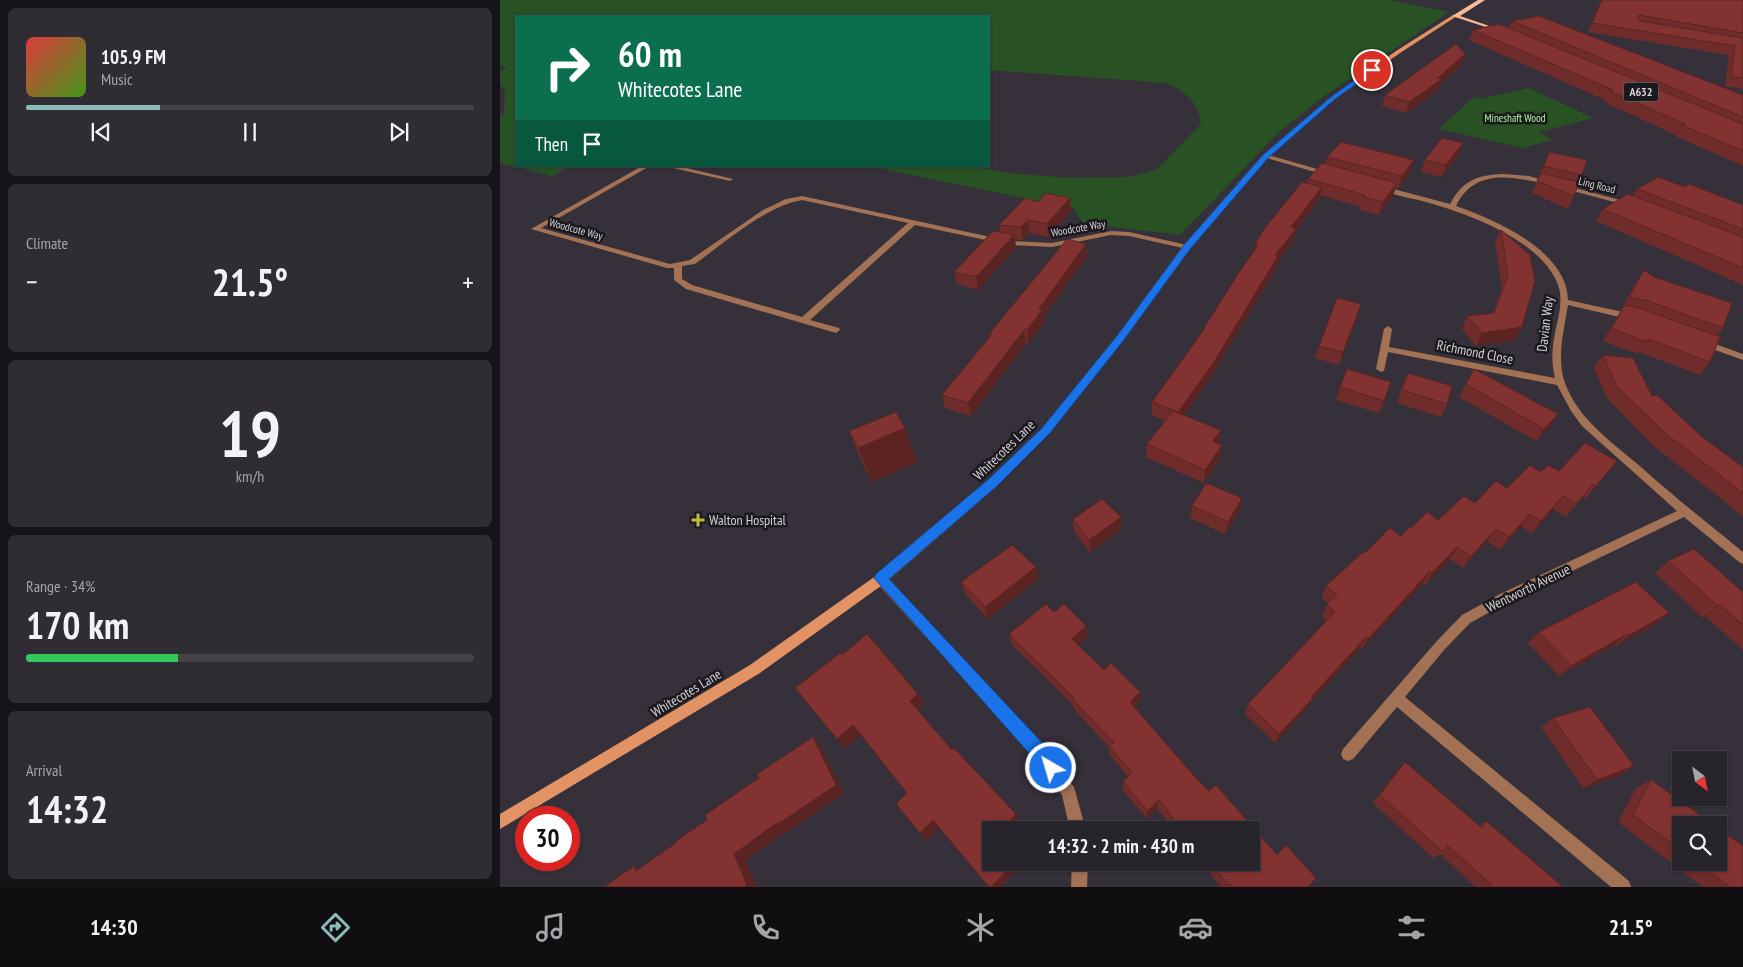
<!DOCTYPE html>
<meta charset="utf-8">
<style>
:root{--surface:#28242b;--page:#302c33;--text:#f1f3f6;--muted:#a5a4a9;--line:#444147;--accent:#8bbbb9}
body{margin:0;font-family:"PT Sans Narrow",sans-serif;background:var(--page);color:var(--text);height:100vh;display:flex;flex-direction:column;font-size:19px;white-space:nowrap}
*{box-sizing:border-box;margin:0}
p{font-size:16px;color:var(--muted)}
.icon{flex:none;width:28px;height:28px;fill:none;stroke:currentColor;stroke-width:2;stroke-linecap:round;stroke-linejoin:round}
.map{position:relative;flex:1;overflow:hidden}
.panel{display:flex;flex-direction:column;gap:8px;padding:8px;background:#161418;width:500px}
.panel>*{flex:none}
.hud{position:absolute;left:15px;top:15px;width:475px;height:152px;border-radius:0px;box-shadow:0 1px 4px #0004,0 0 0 1px var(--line);background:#0b6e4f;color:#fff;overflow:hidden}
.needle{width:32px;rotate:148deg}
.fabs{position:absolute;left:1172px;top:751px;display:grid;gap:10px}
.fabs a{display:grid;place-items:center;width:55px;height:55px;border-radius:0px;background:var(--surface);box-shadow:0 1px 4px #0004,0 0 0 1px var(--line);font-size:25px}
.speed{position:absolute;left:15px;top:806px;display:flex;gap:10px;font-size:25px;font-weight:700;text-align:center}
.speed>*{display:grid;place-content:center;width:65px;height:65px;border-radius:50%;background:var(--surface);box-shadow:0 1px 4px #0004,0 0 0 1px var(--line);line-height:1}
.speed .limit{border:8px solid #d22;background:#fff;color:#111}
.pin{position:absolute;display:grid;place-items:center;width:42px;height:42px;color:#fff;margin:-21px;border:2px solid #fff;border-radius:50%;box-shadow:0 1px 5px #0007}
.me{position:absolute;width:55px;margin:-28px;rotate:322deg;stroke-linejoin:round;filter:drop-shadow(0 0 4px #0008)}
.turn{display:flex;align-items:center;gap:18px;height:105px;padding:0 20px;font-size:22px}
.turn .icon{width:65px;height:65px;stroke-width:2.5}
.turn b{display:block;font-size:35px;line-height:42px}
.then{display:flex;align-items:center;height:48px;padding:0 20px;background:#0003;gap:10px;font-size:19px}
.big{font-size:38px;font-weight:800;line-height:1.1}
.panel .card{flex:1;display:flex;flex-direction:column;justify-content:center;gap:8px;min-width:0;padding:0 18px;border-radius:8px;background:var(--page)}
.panel .dial{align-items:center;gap:0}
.dial b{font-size:65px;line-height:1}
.song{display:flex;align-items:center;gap:15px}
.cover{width:60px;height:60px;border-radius:8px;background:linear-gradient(135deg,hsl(0 70% 55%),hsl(100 70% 35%))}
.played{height:5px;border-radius:2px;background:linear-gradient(90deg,var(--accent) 30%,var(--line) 30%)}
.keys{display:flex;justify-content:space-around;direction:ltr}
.heat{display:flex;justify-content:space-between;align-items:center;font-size:28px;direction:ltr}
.charge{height:8px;border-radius:4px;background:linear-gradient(90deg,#34c759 34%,var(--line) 0)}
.trip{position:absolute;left:482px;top:821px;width:278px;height:50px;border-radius:0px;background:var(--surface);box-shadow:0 1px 4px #0004,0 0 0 1px var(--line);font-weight:800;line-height:50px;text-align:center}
.tabs{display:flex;height:80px;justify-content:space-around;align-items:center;background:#100e11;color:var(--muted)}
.tabs .icon{width:35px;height:35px}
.tabs .on{color:var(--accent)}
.tabs b{font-size:22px;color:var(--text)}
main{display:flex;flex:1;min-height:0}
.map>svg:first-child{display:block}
.green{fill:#295224}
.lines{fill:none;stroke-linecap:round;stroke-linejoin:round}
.street{fill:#a37154;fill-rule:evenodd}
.secondary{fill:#e39363;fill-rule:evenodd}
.primary{fill:#f9bb97;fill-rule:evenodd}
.wall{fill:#702c2a}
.shaded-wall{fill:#5b2422}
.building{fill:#823331;stroke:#5b2422}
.route{fill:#1a73e8;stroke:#114b97}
.poi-dot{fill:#c4bc3d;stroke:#1b191d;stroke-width:2}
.labels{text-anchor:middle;stroke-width:5;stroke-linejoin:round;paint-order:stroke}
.far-park-label{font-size:11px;fill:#abf9a1;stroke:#1b191d}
.far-street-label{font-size:11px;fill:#d5d2d8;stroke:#1b191d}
.shield{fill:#1b191d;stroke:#9d9aa0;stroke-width:1}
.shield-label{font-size:12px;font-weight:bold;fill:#d5d2d8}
.street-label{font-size:14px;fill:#d5d2d8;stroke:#1b191d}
.poi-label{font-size:14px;fill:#d5d2d8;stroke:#1b191d;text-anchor:start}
</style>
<main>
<section class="panel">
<div class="card">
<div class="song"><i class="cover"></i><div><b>105.9 FM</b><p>Music</p></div></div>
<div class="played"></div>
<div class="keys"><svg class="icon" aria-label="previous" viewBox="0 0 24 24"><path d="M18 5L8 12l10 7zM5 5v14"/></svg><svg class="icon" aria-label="pause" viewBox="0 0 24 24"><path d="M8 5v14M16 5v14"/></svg><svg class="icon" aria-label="next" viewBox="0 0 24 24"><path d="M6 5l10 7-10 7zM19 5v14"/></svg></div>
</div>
<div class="card"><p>Climate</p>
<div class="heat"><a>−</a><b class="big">21.5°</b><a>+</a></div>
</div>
<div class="card dial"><b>19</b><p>km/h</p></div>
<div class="card"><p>Range · 34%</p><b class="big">170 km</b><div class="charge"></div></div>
<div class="card"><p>Arrival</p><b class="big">14:32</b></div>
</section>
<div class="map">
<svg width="1243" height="887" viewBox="0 0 1243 887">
<rect width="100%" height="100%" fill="#353039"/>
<g class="green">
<path d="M0 0H889L949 12 823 97 779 132 680 235 605 226 587 229 573 208 367 166H472L508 173 570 178 630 177 657 169 701 124C698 101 687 94 667 83L489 70V16H16V166H71L52 176 0 163V116L4 113 5 90 0 84V71L8 67 0 66Z"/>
<polygon points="1029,88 1093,118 1039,132 1052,140 1023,148 939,129 974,97 980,99"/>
</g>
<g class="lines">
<g class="street">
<polygon points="765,154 831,173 832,174 829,176 763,157 763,155"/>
<path d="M142 166H150L41 228 170 264 190 260 263 210 286 199 302 196 509 241 552 243 611 231 629 232 687 245 691 247 687 249 629 236 611 235 552 247 509 245 415 225 310 320 339 328 340 330 336 333 186 289 174 280V268H167L31 229ZM302 200 408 223 302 317 192 285 182 279V266L195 264C224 243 268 205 302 200Z"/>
<polygon points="164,166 178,166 233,179 230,181"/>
<path d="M1004 174 1029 176 1053 183 1050 185C1014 177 975 167 956 206 996 220 1067 251 1068 300L1132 314 1136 317 1132 320 1068 305C1064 330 1057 356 1064 380 1076 418 1112 442 1141 467 1174 497 1209 524 1243 552V564L1239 562 1184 517 1008 602 970 623 944 650 905 697 1129 881 1131 887H1111L897 707 853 759 848 761 843 759 841 754 843 749 936 642 962 615 1000 594 1177 511 1082 426 1071 411 1057 385 888 352 884 371 881 372 876 369 884 329 888 326 892 329 889 347 1055 378C1051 362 1052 348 1055 333 1058 318 1063 302 1059 288 1045 241 968 214 926 202 912 198 890 195 879 188L882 186 950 204C963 180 977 175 1004 174Z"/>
<polygon points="1064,185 1131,203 1132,204 1129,206 1062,188 1061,187"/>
<polygon points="1204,340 1243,354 1243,360 1201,345 1200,343"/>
<polygon points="381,574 385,575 547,750 574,787 586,830 570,830 562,795 537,760 377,583 375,579 377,575"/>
<polygon points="572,862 588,862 587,887 571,887"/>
</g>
<polygon class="secondary" points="953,15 957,16 900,53 835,99 767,157 690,249 623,340 549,434 498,485 385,583 260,673 0,829 0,814 250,665 377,575 490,479 543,428 617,336 684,245 763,155 831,97 896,51"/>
<polygon class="primary" points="978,0 985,0 960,16 1004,31 1004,33 952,16"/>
</g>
<g class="wall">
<polygon points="1101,0 1243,0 1243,89 1225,86 1229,55 1088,32"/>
<polygon points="1012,21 1243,95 1243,166 1175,136 1176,135 1104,102 1105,100 969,40 973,30 1009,28"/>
<polygon points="965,54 961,65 940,84 938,90 906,113 882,106 885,95"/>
<polygon points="1049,152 1082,175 1078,182 1074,196 1068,209 1032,193"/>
<polygon points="958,155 942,177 921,172 925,160"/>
<polygon points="827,157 910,172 898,188 896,188 893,195 879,215 860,210 861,207 820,195 819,199 796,230 793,241 777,263 776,269 710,378 684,415 719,443 720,458 704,483 646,457 647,444 665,421 652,415 652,402 703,331 704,328 754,251 755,245 807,183 808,179 826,164"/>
<polygon points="1185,187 1243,205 1243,285 1096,221 1103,209 1133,196 1137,189"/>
<polygon points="571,211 548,237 529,233 523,240 515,239 516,247 478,290 457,284 454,272 500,232 499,225"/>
<polygon points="1001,230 1030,255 1015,340 976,346 962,329 967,316 993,313 1002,287 995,242"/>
<polygon points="586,244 587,256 543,317 544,323 528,343 526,343 471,416 445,408 442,395 489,338 489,334"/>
<polygon points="1144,270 1223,328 1217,336 1210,362 1200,375 1139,352 1137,354 1103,341 1121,310 1136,283"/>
<polygon points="857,317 839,365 815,358 819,346"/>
<polygon points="1103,355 1202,437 1243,467 1243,516 1155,447 1107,398 1094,368"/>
<polygon points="908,373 947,404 941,417 897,403 902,386"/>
<polygon points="966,384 1058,414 1050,426 1036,441 959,397"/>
<polygon points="840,387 884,401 879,413 836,400"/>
<polygon points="405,428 417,462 372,482 363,465 349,431"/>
<polygon points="1117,461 1086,498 1083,497 1066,517 1053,509 1032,533 1021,526 1000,550 987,541 963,568 950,559 925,585 923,583 861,649 860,648 810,703 807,708 775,743 745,714 748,704 827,621 822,617 827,605 829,604 821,598 826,586 865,553 901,536 911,528 938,520 1041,472 1059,471"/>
<polygon points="692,506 739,511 725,534 690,518"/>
<polygon points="573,519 621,529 590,552 574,532"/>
<polygon points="1168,561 1243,592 1243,650 1206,617 1203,618 1155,573"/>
<polygon points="536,567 538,579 488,619 465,594 461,582"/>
<polygon points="546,604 554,612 564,604 586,626 587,637 578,645 604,670 611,663 640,692 640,702 634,707 695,777 709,791 716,785 777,855 786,845 816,878 808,887 721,887 702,862 751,862 751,830 675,830 657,808 647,819 623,790 623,781 628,777 610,755 609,747 574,709 573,705 512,645 509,634"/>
<polygon points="1169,613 1156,624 1116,646 1114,645 1059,676 1028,643 1039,632"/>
<polygon points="1053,718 1134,766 1120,775 1083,788 1041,727"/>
<polygon points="905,762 979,826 986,821 1063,887 976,887 940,854 933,858 873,803 897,771"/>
<polygon points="1151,780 1181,825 1181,862 1219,862 1243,887 1203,887 1118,822 1136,788"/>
</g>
<g class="shaded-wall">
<polygon points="965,54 961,65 940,84 938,90 906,113 909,102"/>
<polygon points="963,143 958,155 942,177 946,165"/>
<polygon points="914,160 910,172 898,188 902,176"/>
<polygon points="897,183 893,195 879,215 883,202"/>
<polygon points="822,187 819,199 796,230 793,241 777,263 776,269 710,378 677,425 678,412 791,227"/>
<polygon points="570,198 571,211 548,237 547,224"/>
<polygon points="528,220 529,233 523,240 521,227"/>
<polygon points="514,235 516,247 478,290 476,277"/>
<polygon points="586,244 587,256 543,317 544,323 528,343 527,330 539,309"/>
<polygon points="861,304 857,317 839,365 843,352"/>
<polygon points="1022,327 1015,340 976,346 982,333"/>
<polygon points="524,330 526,343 471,416 468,403"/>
<polygon points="1058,414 1050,426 1036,441 1044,429"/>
<polygon points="405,428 417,462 372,482 358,448"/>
<polygon points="721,430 719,443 711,454 713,441"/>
<polygon points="722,445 720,458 704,483 705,470"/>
<polygon points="1063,496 1053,509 1032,533 1041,521"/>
<polygon points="742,498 739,511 725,534 728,522"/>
<polygon points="1030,514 1021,526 1000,550 1009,537"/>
<polygon points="621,517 621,529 590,552 589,540"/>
<polygon points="996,529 987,541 963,568 971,556"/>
<polygon points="957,547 950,559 925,585 932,573"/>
<polygon points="536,567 538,579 488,619 485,607"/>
<polygon points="930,571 923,583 861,649 868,639"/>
<polygon points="1220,605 1206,617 1203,618 1218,606"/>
<polygon points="1169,613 1156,624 1116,646 1129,635"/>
<polygon points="586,626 587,637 573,650 572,639"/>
<polygon points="1127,634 1114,645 1059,676 1071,666"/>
<polygon points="866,637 860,648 810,703 807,708 775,743 779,734 811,697"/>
<polygon points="640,692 640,702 630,712 630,702"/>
<polygon points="418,694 424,704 415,711 410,701"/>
<polygon points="353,725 361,735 345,748 337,739"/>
<polygon points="313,737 321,747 344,793 288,832 287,831 246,860 257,887 244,887 234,854"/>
<polygon points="1134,766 1120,775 1083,788 1097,780"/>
<polygon points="659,800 657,808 647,819 647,811"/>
<polygon points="516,814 520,822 512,830 507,824"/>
<polygon points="433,820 439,828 426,841 420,833"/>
<polygon points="514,862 523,862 501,887 492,887"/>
<polygon points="134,866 149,873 136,871"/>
</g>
<g class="building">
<polygon points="1102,0 1243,0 1243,33 1139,15 1137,17 1140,21 1243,38 1243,78 1231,76 1235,46 1092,23"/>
<polygon points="1039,16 1243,95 1243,117 1012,21"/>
<polygon points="999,24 1243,124 1243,151 1182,125 1185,124 1110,91 1113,90 973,30"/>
<polygon points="956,44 965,54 938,78 942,79 909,102 885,95"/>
<polygon points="942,138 963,143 946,165 925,160"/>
<polygon points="841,142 914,160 902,176 827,157"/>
<polygon points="1049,152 1087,160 1082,175 1044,166"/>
<polygon points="822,163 897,183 883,202 864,197 865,195 808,179"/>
<polygon points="1041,173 1079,182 1074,196 1037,181"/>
<polygon points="1158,177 1185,187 1189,184 1243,205 1243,229 1137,189"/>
<polygon points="802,182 822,187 791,227 796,229 775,255 778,256 712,365 678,412 652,402 705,328 704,328 738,274 758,245 755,245 764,229"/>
<polygon points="546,193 570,198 547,224 528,220 521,227 499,225 525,198 538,202"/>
<polygon points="1128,194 1243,237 1243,268 1103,209"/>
<polygon points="1001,230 1030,255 1035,281 1022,327 982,333 967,316 994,313 1008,275"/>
<polygon points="493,231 514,235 476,277 454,272"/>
<polygon points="567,239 586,244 539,309 542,310 527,330 524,330 468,403 442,395 492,334 489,334"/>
<polygon points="1144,270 1154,277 1232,303 1223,328 1148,301 1129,297"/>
<polygon points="837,298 861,304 843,352 819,346"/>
<polygon points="1125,305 1142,309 1220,337 1210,362 1148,339 1146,342 1112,328"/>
<polygon points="1103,355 1133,358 1152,396 1157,395 1202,437 1243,467 1243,493 1166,434 1116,385"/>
<polygon points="847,369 891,382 884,401 840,387"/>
<polygon points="974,369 1058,414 1044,429 966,384"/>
<polygon points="908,373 952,386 947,404 902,390"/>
<polygon points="673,411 721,430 713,441 722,445 705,470 647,444"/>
<polygon points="396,412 405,428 358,448 349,431"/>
<polygon points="1085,443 1117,461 1096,486 1093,484 1076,504 1063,496 1041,521 1030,514 1009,537 996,529 971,556 957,547 932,573 930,571 868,639 866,637 811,697 813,698 779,734 748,704 835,612 827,605 837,595 826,586 863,552 865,553 890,528 901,536 910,527 911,528 927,512 938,520 964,496 975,503 996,481 1007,488 1030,465 1041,472 1048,465 1059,471"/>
<polygon points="706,483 742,498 728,522 692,506"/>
<polygon points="602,499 621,517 589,540 573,519"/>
<polygon points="512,545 536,567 485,607 461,582"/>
<polygon points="1194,549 1243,592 1243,625 1220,605 1218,606 1168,561"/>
<polygon points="1136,582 1169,613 1129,635 1127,634 1071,666 1039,632"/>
<polygon points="546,604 554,612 564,604 586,626 572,639 604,670 611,663 640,692 630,702 695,777 709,791 716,785 777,855 786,845 816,878 808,887 733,887 727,881 726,882 710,862 751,862 751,830 683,830 659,800 647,811 623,781 632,773 609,746 614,742 572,699 574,698 509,634"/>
<polygon points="367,634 418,694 410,701 452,750 454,748 516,814 507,824 512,830 491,830 491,862 514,862 492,887 489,887 433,820 420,833 396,804 407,793 353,725 337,739 295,688 340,653 342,655"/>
<polygon points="1090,707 1134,766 1097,780 1053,718"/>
<polygon points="313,737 336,785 278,824 277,823 234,854 247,885 244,887 104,887 134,866 136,871 176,843 176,841 207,820 205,815 259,778 257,774"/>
<polygon points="905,762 982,828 986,821 1063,887 994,887 947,845 943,852 880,795"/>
<polygon points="1151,780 1214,825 1181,825 1181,850 1133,815"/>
<polygon points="1219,829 1243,846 1243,887 1230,887 1197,862 1219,862"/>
</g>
<polygon class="route" points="870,69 875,70 835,99 768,158 690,249 623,341 549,434 498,485 389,579 548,749 559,768 556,773 551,776 545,773 536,761 374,578 376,574 490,478 542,428 617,336 684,245 763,155 831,97"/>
<path class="poi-dot" d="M195.5 512.5h5v5h5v5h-5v5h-5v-5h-5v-5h5z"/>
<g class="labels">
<g class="far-park-label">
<text x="1015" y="122">Mineshaft Wood</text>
</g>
<g class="far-street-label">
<text transform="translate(1097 185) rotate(14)" y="4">Ling Road</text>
<text transform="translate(578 228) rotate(-10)" y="4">Woodcote Way</text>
<text transform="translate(76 229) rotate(15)" y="4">Woodcote Way</text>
</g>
<rect class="shield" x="1123.5" y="82.5" width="35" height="19" rx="4"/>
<g class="shield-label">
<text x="1141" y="96">A632</text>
</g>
<g class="street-label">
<text transform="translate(1045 324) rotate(-83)" y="5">Davian Way</text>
<text transform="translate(975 352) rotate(11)" y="5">Richmond Close</text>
<text transform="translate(504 450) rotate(-44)" y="5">Whitecotes Lane</text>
<text transform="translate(1028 588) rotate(-26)" y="5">Wentworth Avenue</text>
<text transform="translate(186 693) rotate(-31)" y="5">Whitecotes Lane</text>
</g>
<g class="poi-label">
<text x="209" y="525">Walton Hospital</text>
</g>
</g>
</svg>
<div class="fabs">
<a><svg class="needle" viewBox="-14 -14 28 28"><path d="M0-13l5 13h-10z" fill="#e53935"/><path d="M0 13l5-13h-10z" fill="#a5a4a9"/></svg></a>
<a><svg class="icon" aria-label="search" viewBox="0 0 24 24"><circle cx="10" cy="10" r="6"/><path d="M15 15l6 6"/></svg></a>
</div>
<div class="speed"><div class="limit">30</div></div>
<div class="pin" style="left:872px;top:70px;background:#d93025"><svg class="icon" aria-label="arrive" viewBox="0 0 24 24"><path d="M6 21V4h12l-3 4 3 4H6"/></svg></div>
<svg class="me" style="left:551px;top:768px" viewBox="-20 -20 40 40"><circle r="17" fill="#1a73e8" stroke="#fff" stroke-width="3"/><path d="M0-11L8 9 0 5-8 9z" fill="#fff"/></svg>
<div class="trip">14:32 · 2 min · 430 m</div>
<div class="hud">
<div class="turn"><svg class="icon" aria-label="right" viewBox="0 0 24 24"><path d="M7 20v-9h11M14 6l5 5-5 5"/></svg><div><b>60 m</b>Whitecotes Lane</div></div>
<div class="then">Then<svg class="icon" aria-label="arrive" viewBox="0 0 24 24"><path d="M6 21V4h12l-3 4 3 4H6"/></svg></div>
</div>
</div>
</main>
<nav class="tabs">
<b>14:30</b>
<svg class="icon on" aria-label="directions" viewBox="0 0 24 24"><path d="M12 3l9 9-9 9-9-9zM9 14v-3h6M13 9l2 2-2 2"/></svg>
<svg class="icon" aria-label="music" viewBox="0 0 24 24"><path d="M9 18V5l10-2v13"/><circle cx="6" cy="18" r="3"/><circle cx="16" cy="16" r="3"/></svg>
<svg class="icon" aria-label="phone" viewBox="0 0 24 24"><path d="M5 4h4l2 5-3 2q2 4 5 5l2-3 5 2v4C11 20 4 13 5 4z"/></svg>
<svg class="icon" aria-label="climate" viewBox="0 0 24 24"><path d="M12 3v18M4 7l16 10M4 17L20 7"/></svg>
<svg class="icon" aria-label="car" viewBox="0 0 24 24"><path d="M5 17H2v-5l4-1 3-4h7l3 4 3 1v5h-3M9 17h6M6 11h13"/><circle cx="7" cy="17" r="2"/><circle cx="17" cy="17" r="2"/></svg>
<svg class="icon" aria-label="filters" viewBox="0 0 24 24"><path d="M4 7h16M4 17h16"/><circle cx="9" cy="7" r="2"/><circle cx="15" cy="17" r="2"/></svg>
<b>21.5°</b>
</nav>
